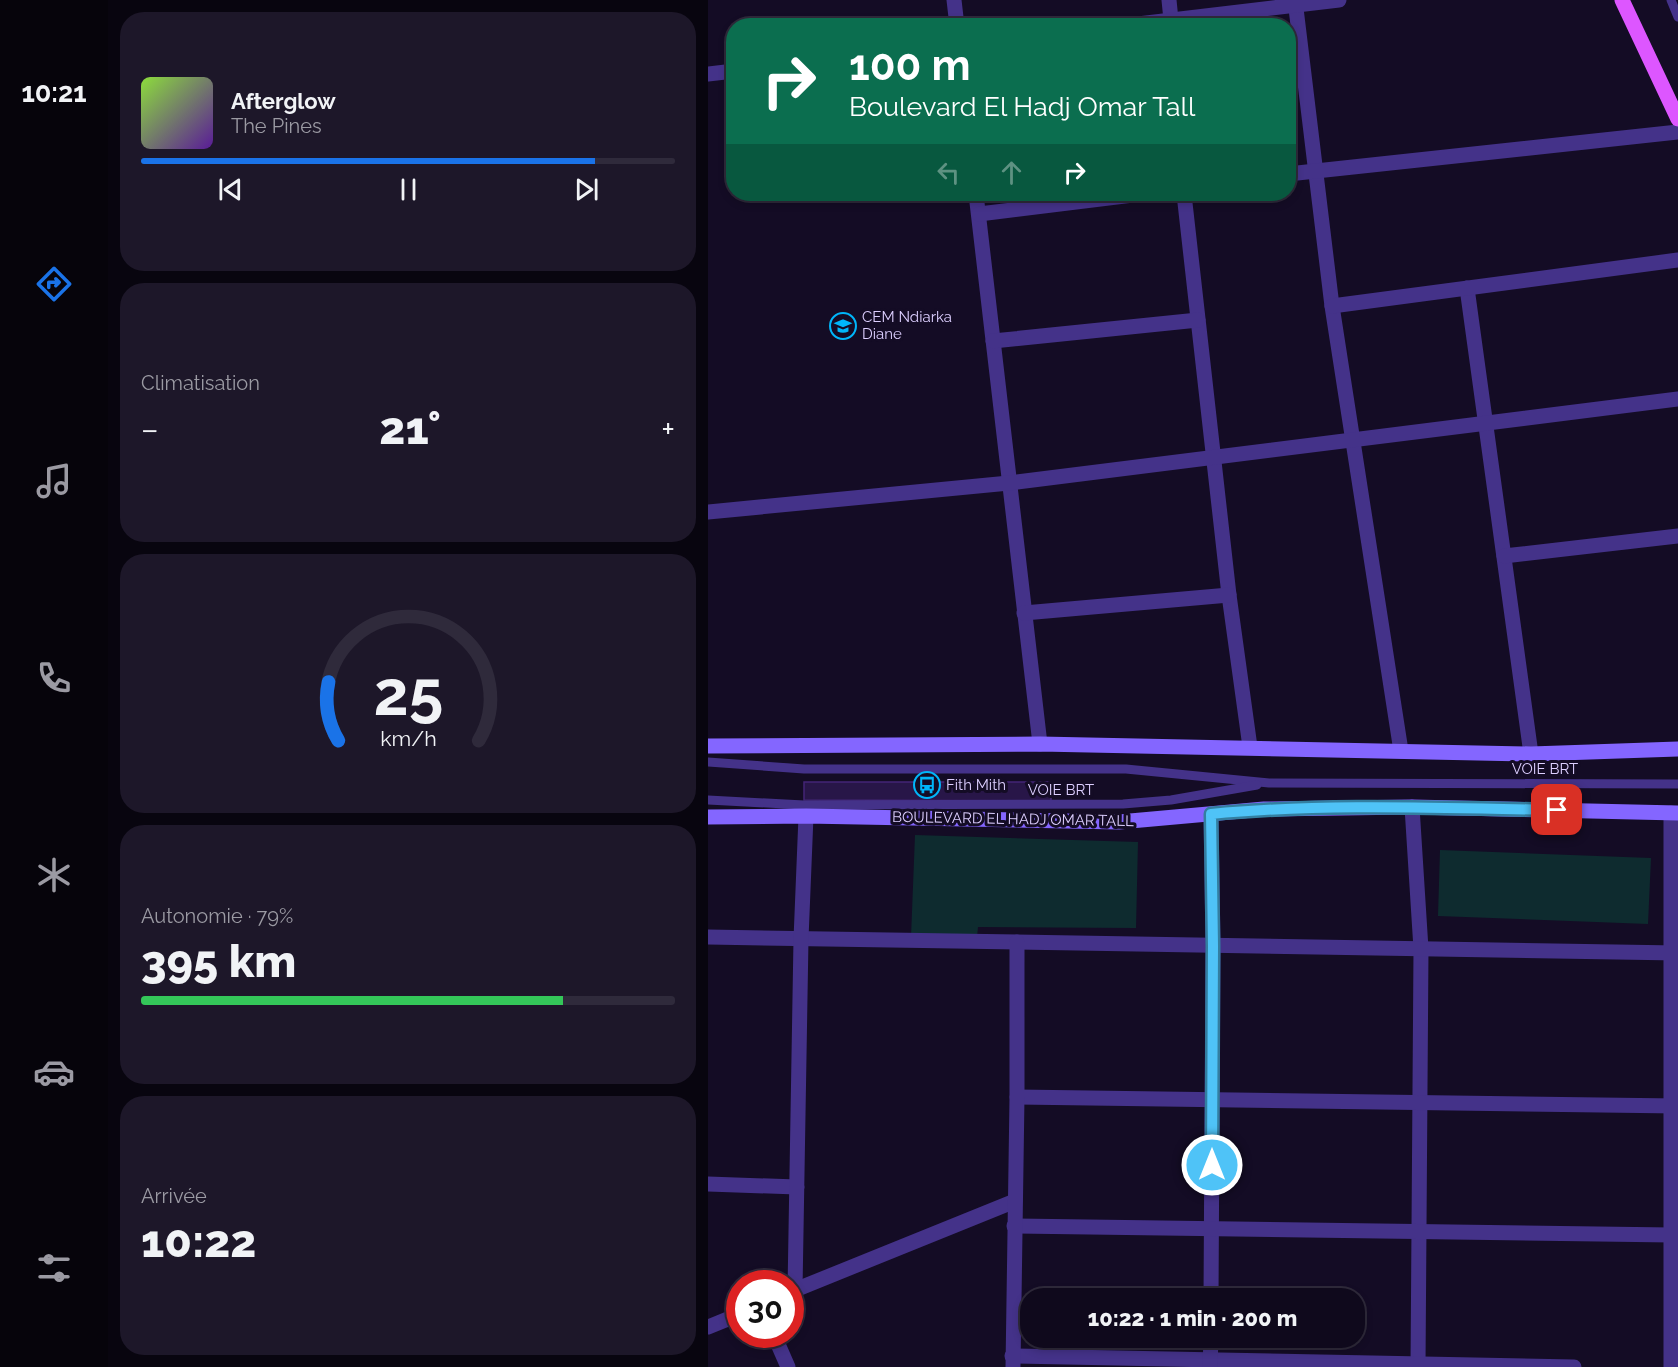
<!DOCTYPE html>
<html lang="fr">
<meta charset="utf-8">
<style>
:root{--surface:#0f091c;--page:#1d1729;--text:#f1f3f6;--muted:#9b9aa3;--line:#2f2a3b;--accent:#1a73e8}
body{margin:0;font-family:Raleway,sans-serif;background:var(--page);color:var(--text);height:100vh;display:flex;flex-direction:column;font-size:22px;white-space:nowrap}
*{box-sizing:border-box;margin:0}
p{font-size:20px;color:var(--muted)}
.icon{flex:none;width:33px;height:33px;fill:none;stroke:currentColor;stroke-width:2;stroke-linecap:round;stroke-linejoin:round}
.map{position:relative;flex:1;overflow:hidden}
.sheet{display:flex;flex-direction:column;gap:12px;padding:12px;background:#08050f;width:600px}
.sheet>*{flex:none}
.hud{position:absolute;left:18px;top:18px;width:570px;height:183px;border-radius:24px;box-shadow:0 3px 9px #0003,0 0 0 2px var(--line);background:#0b6e4f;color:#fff;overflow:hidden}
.speed{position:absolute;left:18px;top:1270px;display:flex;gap:12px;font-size:30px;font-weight:700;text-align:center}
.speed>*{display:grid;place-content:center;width:78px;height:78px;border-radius:50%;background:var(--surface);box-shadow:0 3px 9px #0003,0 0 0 2px var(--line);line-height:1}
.speed .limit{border:9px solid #d22;background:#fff;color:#111}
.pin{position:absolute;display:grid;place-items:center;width:51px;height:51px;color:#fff;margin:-26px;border-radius:12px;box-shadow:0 3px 9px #0006}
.me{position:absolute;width:66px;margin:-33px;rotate:0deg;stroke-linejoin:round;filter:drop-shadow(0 0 4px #0008)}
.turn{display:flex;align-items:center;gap:21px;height:126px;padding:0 24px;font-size:27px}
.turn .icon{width:78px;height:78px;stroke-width:2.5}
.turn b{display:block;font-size:42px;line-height:51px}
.lanes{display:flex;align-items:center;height:57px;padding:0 24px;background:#0003;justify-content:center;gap:30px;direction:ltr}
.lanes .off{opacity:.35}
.big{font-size:45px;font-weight:800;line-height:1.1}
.sheet .widget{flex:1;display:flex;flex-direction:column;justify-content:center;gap:9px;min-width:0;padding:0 21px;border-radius:24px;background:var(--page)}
.sheet .dial{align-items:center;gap:0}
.dial svg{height:156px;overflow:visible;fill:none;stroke:var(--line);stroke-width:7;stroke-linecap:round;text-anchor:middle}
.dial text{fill:var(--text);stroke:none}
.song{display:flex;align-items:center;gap:18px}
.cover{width:72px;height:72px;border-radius:9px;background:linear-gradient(135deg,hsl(90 70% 55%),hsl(270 70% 35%))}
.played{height:6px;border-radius:3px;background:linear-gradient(90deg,var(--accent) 85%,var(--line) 85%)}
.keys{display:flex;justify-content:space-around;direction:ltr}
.heat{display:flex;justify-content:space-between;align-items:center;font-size:33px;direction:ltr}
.charge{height:9px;border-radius:4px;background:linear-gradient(90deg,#34c759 79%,var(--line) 0)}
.trip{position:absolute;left:312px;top:1288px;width:345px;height:60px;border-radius:24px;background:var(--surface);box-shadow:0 3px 9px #0003,0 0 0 2px var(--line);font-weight:800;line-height:60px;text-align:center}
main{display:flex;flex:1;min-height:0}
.dock{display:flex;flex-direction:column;width:108px;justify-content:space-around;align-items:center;background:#06040b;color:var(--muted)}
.dock .icon{width:42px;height:42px}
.dock .selected{color:var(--accent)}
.dock b{font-size:27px;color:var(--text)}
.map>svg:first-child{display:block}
.green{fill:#0e2b2f}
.building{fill:#281648;stroke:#432576;stroke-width:1.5}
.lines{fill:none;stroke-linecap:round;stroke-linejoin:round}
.service{stroke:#443289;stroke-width:9}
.minor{stroke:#443289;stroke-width:15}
.secondary{stroke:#8466ff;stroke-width:15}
.primary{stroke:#dd56ff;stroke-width:15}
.route-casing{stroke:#337fa1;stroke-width:15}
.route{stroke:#4fc3f7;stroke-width:10}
.labels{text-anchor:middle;stroke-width:6;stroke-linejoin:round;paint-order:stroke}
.poi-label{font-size:15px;fill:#ddcfff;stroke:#140c25;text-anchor:start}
.street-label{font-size:15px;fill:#ddcfff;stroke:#140c25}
</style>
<main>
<nav class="dock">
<b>10:21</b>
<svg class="icon selected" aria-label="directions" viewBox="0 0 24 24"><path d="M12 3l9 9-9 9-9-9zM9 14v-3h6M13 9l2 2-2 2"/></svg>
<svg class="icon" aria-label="music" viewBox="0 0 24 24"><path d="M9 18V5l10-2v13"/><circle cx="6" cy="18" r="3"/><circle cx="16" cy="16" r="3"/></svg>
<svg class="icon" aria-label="phone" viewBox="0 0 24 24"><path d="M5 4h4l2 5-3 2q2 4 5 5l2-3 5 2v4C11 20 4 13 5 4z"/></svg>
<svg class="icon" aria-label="climate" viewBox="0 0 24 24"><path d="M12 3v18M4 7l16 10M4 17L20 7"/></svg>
<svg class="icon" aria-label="car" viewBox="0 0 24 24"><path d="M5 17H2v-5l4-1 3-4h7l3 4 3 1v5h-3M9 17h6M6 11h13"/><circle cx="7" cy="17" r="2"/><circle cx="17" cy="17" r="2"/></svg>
<svg class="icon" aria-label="filters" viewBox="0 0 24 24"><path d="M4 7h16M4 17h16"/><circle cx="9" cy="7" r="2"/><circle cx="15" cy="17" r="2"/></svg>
</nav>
<section class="sheet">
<div class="widget">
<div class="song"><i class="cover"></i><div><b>Afterglow</b><p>The Pines</p></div></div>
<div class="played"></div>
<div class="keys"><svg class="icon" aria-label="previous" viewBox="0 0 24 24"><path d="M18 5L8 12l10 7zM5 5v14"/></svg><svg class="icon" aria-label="pause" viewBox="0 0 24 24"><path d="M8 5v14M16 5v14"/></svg><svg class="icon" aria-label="next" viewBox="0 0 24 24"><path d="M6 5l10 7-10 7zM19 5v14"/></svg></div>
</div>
<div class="widget"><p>Climatisation</p>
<div class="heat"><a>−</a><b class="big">21°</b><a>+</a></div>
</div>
<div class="widget dial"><svg viewBox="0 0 100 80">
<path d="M14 69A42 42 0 1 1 86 69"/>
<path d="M14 69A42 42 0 0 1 9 39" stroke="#1a73e8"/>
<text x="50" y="56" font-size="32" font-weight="700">25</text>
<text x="50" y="72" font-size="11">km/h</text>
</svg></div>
<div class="widget"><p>Autonomie · 79%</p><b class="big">395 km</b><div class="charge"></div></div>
<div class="widget"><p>Arrivée</p><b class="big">10:22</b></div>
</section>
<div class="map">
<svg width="970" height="1367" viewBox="0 0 970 1367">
<rect width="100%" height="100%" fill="#140c25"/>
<g class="green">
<polygon points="207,835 430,842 428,928 270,927 269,937 203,937"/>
<polygon points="732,850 943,858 940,924 730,916"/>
</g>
<polygon class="building" points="96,782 343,782 343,801 96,800"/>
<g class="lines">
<g class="service">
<polyline points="963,0 970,17"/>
<polyline points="0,762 96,769 418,769 561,783 970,784"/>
<polyline points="0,800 96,805 415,804 463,800 549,785"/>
</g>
<g class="minor">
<polyline points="246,0 249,26"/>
<polyline points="461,0 463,20"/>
<polyline points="587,0 624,306 693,751"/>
<polyline points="413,26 631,0"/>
<polyline points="0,74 26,71"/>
<polyline points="580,174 970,132"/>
<polyline points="268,194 332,744"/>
<polyline points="476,194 521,595 542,747"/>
<polyline points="271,214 433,194"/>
<polyline points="759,288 823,754"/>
<polyline points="624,306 970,260"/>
<polyline points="285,341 490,320"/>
<polyline points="0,512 301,483 970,399"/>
<polyline points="796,556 970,536"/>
<polyline points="316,613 521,595"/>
<polyline points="704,807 713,949 710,1367"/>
<polyline points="503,814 505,946 503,1299"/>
<polyline points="0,937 970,953"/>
<polyline points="309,1097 970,1106"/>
<polyline points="0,1184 89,1187"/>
<polyline points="306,1226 964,1235"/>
<polyline points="87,1290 93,939 98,816"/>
<polyline points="82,1292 307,1201"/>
<polyline points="0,1327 32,1314"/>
<polyline points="66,1335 80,1367"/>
<polyline points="304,1356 866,1367"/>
<polyline points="305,1367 309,1097 309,942"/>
<polyline points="502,1367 503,1338"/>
<polyline points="963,1367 963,813"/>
</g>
<g class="secondary">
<polyline points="0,746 332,744 823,754 970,749"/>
<polyline points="0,817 98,816 411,822 556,809 704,807 970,813"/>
</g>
<polyline class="primary" points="914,0 970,119"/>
</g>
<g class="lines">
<defs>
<path id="route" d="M504 1165 505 946 503 814C618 803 734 808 849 810"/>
</defs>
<use href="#route" class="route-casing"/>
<use href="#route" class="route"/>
</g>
<defs>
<symbol id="school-ring" viewBox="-11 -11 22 22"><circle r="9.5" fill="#140c25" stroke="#00b6fa" stroke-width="1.5"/><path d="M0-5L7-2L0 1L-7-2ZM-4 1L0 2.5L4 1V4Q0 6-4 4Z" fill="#00b6fa"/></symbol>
<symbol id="bus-ring" viewBox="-11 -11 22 22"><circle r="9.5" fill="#140c25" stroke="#00b6fa" stroke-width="1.5"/><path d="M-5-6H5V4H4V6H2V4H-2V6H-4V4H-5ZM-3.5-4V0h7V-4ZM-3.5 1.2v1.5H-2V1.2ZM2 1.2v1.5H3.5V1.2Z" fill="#00b6fa"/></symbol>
</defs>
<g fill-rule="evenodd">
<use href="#school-ring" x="120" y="311" width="30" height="30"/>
<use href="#bus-ring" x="204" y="770" width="30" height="30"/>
</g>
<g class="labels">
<g class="poi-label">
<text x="154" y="322">CEM Ndiarka<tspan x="154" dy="17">Diane</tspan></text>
<text x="238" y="790">Fith Mith</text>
</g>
<g class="street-label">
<text x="837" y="774">VOIE BRT</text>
<text x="353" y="795">VOIE BRT</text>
<text transform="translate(305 819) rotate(1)" y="5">BOULEVARD EL HADJ OMAR TALL</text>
</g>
</g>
</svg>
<div class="speed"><div class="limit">30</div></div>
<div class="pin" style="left:849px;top:810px;background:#d93025"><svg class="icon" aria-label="arrive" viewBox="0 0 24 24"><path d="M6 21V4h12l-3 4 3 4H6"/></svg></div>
<svg class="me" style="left:504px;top:1165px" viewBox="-20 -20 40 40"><circle r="17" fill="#4fc3f7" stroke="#fff" stroke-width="3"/><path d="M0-11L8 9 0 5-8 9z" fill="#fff"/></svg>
<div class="trip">10:22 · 1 min · 200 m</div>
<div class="hud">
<div class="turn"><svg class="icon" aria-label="right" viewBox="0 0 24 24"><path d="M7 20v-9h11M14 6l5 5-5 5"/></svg><div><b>100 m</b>Boulevard El Hadj Omar Tall</div></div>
<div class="lanes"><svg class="icon off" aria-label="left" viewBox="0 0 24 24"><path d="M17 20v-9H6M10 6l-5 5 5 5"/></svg><svg class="icon off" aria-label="ahead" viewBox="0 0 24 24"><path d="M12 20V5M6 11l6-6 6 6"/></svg><svg class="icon" aria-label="right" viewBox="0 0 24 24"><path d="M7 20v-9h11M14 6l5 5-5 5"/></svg></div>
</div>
</div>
</main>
